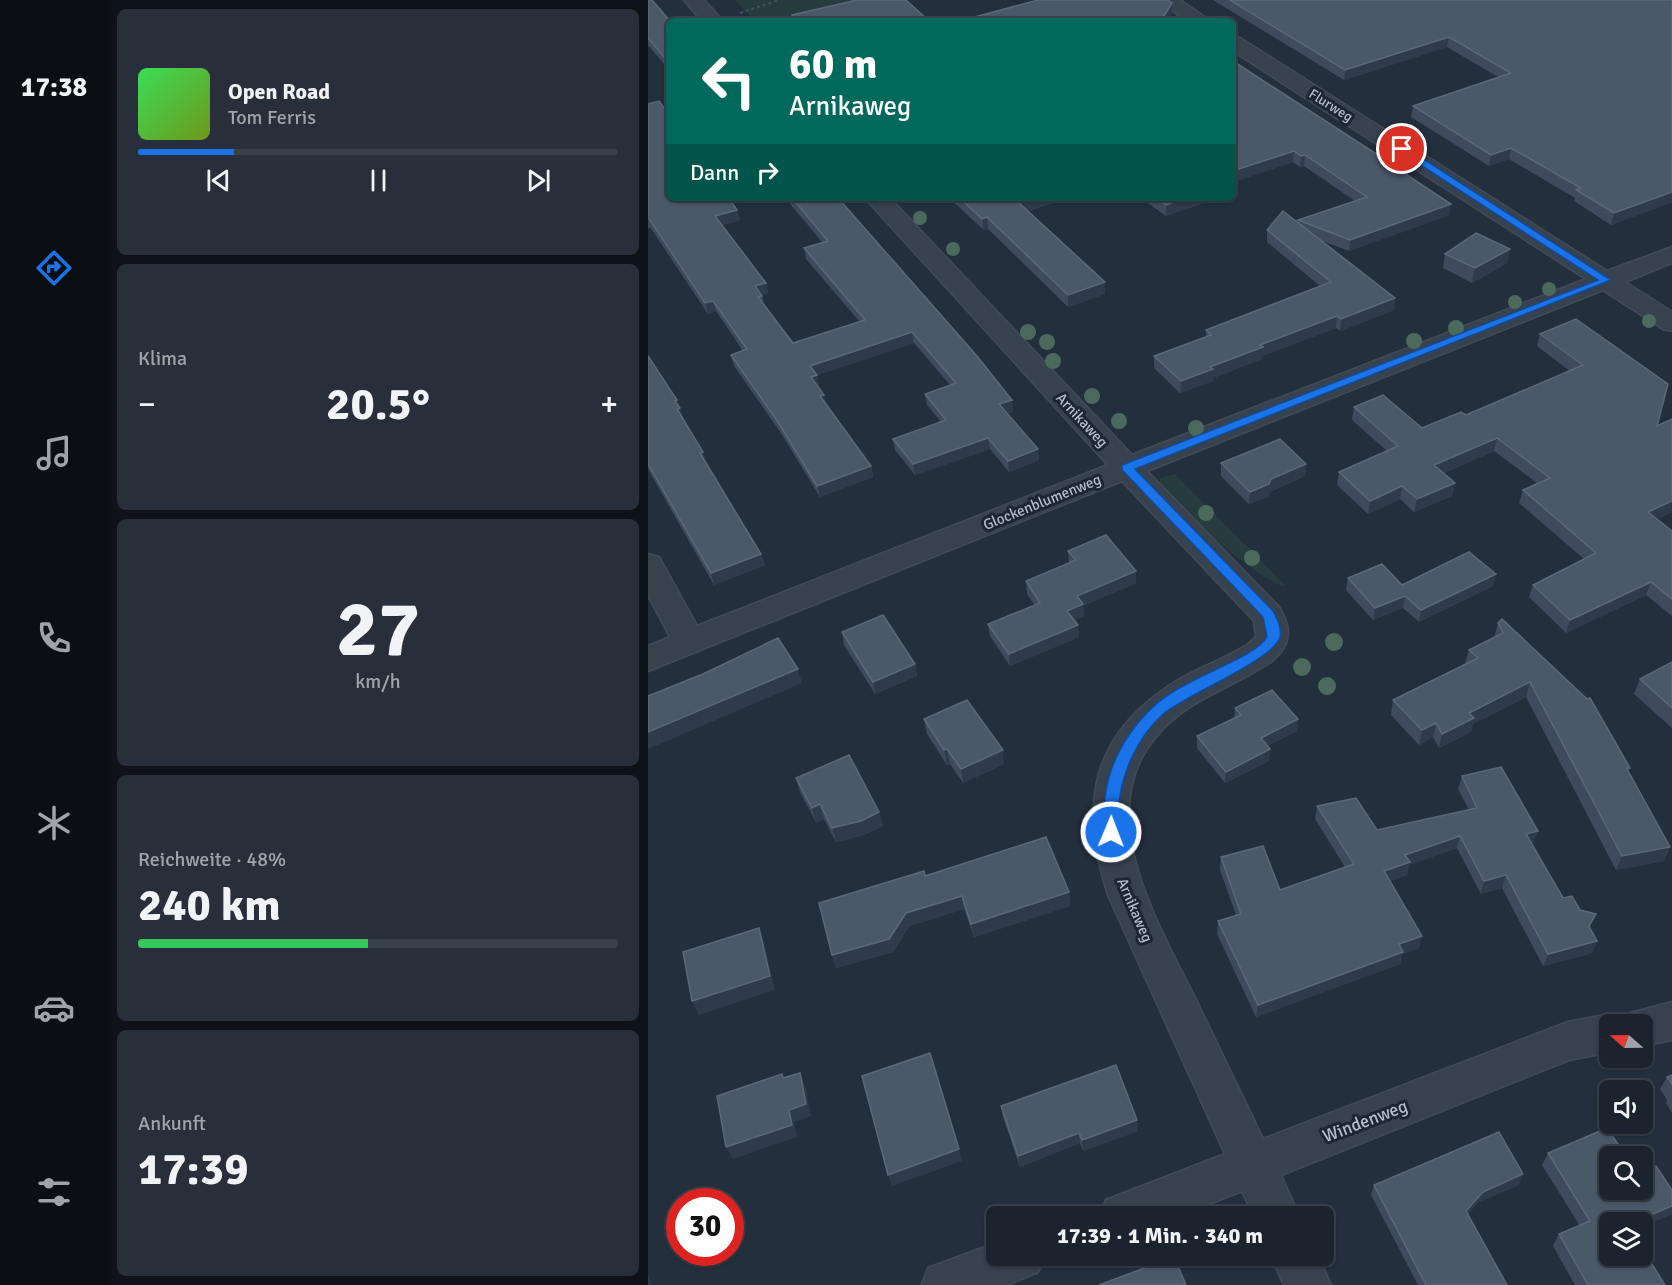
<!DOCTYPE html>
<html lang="de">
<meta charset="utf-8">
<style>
:root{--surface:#1b232e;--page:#282f3a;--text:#f1f3f6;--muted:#a0a4aa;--line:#39404a;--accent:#1a73e8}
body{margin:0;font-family:Signika,sans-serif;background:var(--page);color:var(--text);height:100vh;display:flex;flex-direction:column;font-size:22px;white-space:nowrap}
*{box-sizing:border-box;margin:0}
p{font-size:20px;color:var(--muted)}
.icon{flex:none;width:33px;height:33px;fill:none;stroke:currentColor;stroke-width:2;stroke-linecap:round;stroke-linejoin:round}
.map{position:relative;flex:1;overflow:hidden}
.sheet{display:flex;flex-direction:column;gap:9px;padding:9px;background:#0f1319;width:540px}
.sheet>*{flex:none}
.hud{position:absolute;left:18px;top:18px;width:570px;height:183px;border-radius:9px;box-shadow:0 2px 4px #0004,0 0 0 2px var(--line);background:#00695c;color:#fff;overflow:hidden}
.needle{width:39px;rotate:290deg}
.controls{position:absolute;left:951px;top:1014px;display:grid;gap:12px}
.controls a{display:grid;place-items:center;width:54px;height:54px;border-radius:9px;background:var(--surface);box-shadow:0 2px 4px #0004,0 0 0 2px var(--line);font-size:30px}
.speed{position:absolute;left:18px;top:1188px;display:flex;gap:12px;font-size:30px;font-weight:700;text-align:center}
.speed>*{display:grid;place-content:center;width:78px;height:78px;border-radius:50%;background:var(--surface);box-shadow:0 2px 4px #0004,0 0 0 2px var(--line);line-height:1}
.speed .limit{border:9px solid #d22;background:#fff;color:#111}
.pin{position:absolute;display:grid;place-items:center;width:51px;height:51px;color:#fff;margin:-26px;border:3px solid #fff;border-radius:50%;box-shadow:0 2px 6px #0007}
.me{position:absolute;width:66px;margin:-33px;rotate:1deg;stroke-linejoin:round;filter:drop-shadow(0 0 4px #0008)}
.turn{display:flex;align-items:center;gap:21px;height:126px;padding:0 24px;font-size:27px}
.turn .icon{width:78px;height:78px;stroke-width:2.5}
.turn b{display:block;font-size:42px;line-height:51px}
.then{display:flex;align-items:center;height:57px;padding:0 24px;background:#0003;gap:12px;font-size:22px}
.big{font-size:45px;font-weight:700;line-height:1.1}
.sheet .widget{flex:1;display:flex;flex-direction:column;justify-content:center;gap:9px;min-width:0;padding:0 21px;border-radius:9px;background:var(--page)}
.sheet .dial{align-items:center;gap:0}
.dial b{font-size:78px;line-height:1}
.song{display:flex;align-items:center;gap:18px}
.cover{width:72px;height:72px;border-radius:9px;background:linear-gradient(135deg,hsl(130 70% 55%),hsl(80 70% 35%))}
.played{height:6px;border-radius:3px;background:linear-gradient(90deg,var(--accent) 20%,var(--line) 20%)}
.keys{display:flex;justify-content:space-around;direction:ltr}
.heat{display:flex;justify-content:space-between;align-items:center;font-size:33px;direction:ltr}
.charge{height:9px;border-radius:4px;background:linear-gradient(90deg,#34c759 48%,var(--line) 0)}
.trip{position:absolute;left:338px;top:1206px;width:348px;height:60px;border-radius:9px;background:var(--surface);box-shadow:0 2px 4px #0004,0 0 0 2px var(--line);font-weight:700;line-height:60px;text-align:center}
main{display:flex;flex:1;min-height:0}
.tabs{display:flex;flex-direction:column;width:108px;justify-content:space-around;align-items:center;background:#0b0e12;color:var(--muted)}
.tabs .icon{width:42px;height:42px}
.tabs .current{color:var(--accent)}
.tabs b{font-size:27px;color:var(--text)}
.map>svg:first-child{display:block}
.green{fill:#263c3f}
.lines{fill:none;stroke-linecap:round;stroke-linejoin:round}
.minor-casing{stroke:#414a57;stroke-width:3}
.path{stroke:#3f5557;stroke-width:2;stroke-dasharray:3 3;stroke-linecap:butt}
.minor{fill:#38414e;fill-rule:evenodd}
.tree{fill:#4b6a5d}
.wall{fill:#3f4b5c}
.shaded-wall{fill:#2f3b4b}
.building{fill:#4b5868;stroke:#5c6777;stroke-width:1.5}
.route{fill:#1a73e8;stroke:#114b97;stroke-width:1.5}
.labels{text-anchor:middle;stroke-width:6;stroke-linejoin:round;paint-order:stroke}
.far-street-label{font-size:14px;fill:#b4bcc9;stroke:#1d2633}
.street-label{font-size:15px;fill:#b4bcc9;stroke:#1d2633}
.near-street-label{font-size:18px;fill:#b4bcc9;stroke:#1d2633}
</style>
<main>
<nav class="tabs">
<b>17:38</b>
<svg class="icon current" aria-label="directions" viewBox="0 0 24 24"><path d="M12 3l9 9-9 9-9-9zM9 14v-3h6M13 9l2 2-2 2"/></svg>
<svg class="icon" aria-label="music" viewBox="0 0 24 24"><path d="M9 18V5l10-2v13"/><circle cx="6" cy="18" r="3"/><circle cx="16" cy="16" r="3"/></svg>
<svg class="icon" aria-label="phone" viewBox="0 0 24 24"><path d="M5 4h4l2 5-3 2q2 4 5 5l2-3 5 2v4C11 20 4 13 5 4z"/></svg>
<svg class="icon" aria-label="climate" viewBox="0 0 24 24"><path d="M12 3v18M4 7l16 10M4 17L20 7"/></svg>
<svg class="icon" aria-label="car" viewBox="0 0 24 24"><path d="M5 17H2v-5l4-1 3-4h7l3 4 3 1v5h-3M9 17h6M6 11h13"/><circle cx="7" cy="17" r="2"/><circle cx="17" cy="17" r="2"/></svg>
<svg class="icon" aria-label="filters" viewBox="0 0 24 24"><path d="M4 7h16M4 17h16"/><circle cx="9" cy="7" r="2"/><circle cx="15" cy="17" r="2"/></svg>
</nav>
<section class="sheet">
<div class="widget">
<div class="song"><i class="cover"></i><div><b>Open Road</b><p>Tom Ferris</p></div></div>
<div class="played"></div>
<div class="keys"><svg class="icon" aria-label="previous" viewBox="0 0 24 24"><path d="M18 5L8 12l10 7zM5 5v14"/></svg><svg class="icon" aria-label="pause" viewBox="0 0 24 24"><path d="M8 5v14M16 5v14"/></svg><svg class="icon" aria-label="next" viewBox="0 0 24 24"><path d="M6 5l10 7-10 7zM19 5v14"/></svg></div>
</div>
<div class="widget"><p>Klima</p>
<div class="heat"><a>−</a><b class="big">20.5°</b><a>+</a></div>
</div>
<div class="widget dial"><b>27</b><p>km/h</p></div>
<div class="widget"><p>Reichweite · 48%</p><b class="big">240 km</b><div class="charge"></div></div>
<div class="widget"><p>Ankunft</p><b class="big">17:39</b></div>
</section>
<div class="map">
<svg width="1024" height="1285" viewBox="0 0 1024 1285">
<rect width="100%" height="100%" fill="#242f3e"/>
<g class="green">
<polygon points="87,0 221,0 135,21 107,21"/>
<path d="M527 474 638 586C616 588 531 506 512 487V478Z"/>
</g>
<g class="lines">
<defs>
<g id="minor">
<polygon points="36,0 56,0 75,21 54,21"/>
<polygon points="509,0 532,0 562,21 539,21"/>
<path d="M585 36 592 38 959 271 1024 247V263L977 282 1024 312V331L1015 329 955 290 499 471 631 607C644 628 644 644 624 661 585 688 538 699 507 738 443 815 511 925 548 1000 570 1046 593 1093 615 1139L920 1022 962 1014 977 1020 979 1014 1024 1002V1040L994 1046V1024H962V1052L921 1060 633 1175 651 1216H606L594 1191 530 1216H452L458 1200 577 1154 460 895C431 805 442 735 527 682 551 667 578 659 600 644L608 637 606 621 474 481 0 671V646L22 637 0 595V554L11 557 49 626 460 465 217 198H242L484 455 938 279 585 51Z"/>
<polygon points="348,1243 348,1256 397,1256 390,1272 359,1285 274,1285 280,1268"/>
<polygon points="623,1256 670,1256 683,1285 636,1285"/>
</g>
</defs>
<use href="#minor" class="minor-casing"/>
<polyline class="path" points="92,13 131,0"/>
<use href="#minor" class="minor"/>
</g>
<g class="tree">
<circle cx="272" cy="218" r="7"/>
<circle cx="305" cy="249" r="7"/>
<circle cx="901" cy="289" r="7"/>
<circle cx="867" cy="302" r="7"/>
<circle cx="1001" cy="321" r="7"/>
<circle cx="808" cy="328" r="8"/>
<circle cx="380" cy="332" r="8"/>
<circle cx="766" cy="341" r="8"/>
<circle cx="399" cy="342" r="8"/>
<circle cx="405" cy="361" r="8"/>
<circle cx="444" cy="396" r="8"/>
<circle cx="471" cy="421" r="8"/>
<circle cx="548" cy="428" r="8"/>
<circle cx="558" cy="513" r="8"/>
<circle cx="604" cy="558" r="8"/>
<circle cx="686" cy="642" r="9"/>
<circle cx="654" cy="667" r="9"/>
<circle cx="679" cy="686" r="9"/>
</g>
<g class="wall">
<polygon points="0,0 21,21 21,70 1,46 0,47"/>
<polygon points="565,0 1024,0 1024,202 963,225 926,201 927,198 861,159 841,166 763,117 765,106 850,77 799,47 696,80"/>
<polygon points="585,61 747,167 801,215 701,251 675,241 747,298 746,310 692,331 688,328 614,356 614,359 565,378 565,381 532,393 506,368 506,356 558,337 558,330 672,286 619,242 619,230 650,222 650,220 707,201 656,166 652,167 645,162 588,181 588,192"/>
<polygon points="0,104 89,210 92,220 74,225 118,283 120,293 114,295 116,304 145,343 211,321 158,259 156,248 175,243 137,198 190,198 365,411 359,413 390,449 391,460 361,472 342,449 267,475 247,450 245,439 293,422 279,405 277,394 302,385 266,343 169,375 171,386 170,386 179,406 223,466 225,477 172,497 133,433 86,366 83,355 95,351 68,311 60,314 2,227 0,228"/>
<polygon points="301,198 420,198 380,211 457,294 420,307 340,229 336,230"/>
<polygon points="493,198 570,198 518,216"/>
<polygon points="862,249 859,263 824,283 795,268 797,254"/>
<polygon points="928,319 1009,426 1024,419 1024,512 1009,519 1024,531 1024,616 998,595 918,633 881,597 885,585 936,559 871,503 875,490 889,483 846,451 796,473 807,483 804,496 766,512 752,499 720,514 689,485 691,472 739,451 704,420 706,407 774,428 818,415 922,371 889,346 892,334"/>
<polygon points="0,356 29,400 35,418 59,464 113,554 117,565 66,585 0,469"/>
<polygon points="573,463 658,464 657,476 622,492 620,497 601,504 573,476"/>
<polygon points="420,551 488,583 435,606 436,616 427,620 430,625 431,637 362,666 342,636 340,624 387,606 379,594 378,581 421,563"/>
<polygon points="700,578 754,585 845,586 771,622 755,608 725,620 698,590"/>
<polygon points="850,623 981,772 1022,847 1016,861 968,870 878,697 825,724 823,732 791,748 785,737 771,745 743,715 745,700 817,664 821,650 846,638"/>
<polygon points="194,632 267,664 269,676 227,694 196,645"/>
<polygon points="1024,662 1024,728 986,694 992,679"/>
<polygon points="587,708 650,719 649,731 619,746 621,761 577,783 549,748 549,736 586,718"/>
<polygon points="276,719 356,764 315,783 302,764 299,765 279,734"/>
<polygon points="814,776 885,844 884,845 915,898 942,928 949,941 944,953 895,966 854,888 833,894 809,848 761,865 759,875 742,881 771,948 754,954 752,964 608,1017 569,934 570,921 588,915 572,870 573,857 632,890 697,867 667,819 669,806 729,830 821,810 810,789"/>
<polygon points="148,778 231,812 235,826 216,835 188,842 176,819 168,822 152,792"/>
<polygon points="277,876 421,892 422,906 326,937 316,909 261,926 245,952 188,968 184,955"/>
<polygon points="1024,1075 1024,1113 1018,1103 1019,1100 1012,1089 1019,1077"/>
<polygon points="353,1106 490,1131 435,1151 432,1143 372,1167 355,1117"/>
<polygon points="900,1153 962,1190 1024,1190 1024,1214 994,1227 994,1222 962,1222 1017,1285 927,1285 905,1246 911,1234 932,1226 894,1165"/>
<polygon points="726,1185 871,1185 830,1202 820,1214 859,1285 770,1285 723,1195"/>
</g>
<g class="shaded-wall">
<polygon points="524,3 524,13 519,21 516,16"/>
<polygon points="801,37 799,47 696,80 697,70"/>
<polygon points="863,148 861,159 841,166 843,155"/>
<polygon points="646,151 645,162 588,181 588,192 585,193 585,171"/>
<polygon points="657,155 656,166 652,167 653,156"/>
<polygon points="1024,192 1024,202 963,225 966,213"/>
<polygon points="383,198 420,198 371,213 370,202"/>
<polygon points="538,198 570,198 518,216 518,205"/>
<polygon points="803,204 801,215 701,251 702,240"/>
<polygon points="89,210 92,220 70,226 67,216"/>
<polygon points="339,217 340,229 336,230 334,219"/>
<polygon points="862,249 859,263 824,283 827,268"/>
<polygon points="457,282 457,294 420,307 420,295"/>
<polygon points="118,283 120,293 109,297 107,286"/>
<polygon points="747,298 746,310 692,331 693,319"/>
<polygon points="65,301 68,311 60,314 57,303"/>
<polygon points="689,316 688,328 614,356 614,359 565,378 565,381 532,393 533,381 562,367 612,345"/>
<polygon points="264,332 266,343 169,375 171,386 166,388 162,366"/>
<polygon points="176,395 179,406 172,396"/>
<polygon points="29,400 35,419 33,420 27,401"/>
<polygon points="364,400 365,411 352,415 351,404"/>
<polygon points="340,438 342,449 267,475 265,464"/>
<polygon points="849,438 846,451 784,478 786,465"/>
<polygon points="390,449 391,460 361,472 360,461"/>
<polygon points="55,452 59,464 52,453"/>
<polygon points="658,464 657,476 622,492 620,497 601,504 602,492 623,479"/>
<polygon points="223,466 225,477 172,497 169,486"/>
<polygon points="807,483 804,496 766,512 769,499"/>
<polygon points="754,486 752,499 720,514 722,501"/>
<polygon points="1024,501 1024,512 996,525 1000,512"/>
<polygon points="113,554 117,565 66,585 63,573"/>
<polygon points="488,571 488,583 435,606 436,616 420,623 419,611 429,596"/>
<polygon points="848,574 845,586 771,622 773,610"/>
<polygon points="1003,582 998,595 918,633 922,620"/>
<polygon points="757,596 755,608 725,620 727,608"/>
<polygon points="430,625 431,637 362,666 361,654"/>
<polygon points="267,664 269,676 227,694 225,682"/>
<polygon points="150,669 154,683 0,749 0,732"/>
<polygon points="882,682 878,697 825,724 823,732 791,748 794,734 821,713"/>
<polygon points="650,719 649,731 612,749 613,738"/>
<polygon points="788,723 785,737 771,745 774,730"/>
<polygon points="299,749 302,764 299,765 296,750"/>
<polygon points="622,749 621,761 577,783 578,772"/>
<polygon points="355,750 356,764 315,783 313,769"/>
<polygon points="172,804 176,819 168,822 164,808"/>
<polygon points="231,812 235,826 216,835 188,842 184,828"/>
<polygon points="890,831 885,844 874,847 878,834"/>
<polygon points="812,836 809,848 761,865 759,875 733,884 736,871 757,855"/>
<polygon points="1022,847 1016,861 968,870 974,856"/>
<polygon points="858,875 854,888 833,894 836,881"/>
<polygon points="421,892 422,906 326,937 323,924"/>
<polygon points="314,896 316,909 261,926 245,952 188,968 184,955 258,913"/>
<polygon points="111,928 116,942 127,990 51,1015 44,1001"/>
<polygon points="774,936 771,948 754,954 752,964 608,1017 610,1005 751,944"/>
<polygon points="949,941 944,953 895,966 900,954"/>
<polygon points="152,1073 157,1085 163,1116 146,1122 149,1137 85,1159 78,1147 141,1110"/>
<polygon points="489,1120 490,1131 435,1151 434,1140"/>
<polygon points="431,1133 432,1143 372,1167 370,1156"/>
<polygon points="311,1149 314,1161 244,1186 240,1175"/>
<polygon points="875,1174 871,1185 830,1202 814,1221 818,1211 835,1192"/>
<polygon points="1024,1206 1024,1214 994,1227 994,1222 986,1222"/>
<polygon points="0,1275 3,1285 0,1285"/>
</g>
<g class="building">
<polygon points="0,0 4,0 22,21 21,63 0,38"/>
<polygon points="209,0 258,0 281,21 138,20 147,18 144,15"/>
<polygon points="390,0 520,0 524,3 516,16 523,21 312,21"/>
<polygon points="582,0 1024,0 1024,192 966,213 928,190 933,188 863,148 843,155 765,106 863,73 801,37 697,70"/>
<polygon points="585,61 736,159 744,160 747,167 803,204 702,240 650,220 719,197 657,155 653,156 646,151 585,171"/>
<polygon points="11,101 21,115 21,198 81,198 89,210 67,216 118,283 107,286 114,296 110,297 145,343 217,320 156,248 180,241 144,198 190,198 329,356 364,400 351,404 390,449 360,461 340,438 265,464 245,439 298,420 277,394 308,383 264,332 162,366 169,375 163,377 176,395 172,396 223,466 169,486 130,422 83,355 99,349 65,301 57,303 0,217 0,104"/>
<polygon points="312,198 383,198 370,202 457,282 420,295 339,217 334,219"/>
<polygon points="509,198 538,198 518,205"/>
<polygon points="635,211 747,298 693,319 689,316 612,345 615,347 562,367 565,369 533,381 506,356 563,335 558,330 683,282 619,230"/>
<polygon points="828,233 862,249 827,268 797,254"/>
<polygon points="928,319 1020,384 1009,426 1024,419 1024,501 1000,512 1024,531 1024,599 1003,582 922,620 885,585 948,553 875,490 902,478 849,438 786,465 807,483 769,499 754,486 722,501 691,472 750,446 706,407 735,395 774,428 813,412 818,415 935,365 892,334"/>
<polygon points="0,356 29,400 27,401 32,408 29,409 55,452 52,453 113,554 63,573 0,464"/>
<polygon points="632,439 658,464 623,479 621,484 602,492 573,463"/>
<polygon points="458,535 488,571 429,596 435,604 419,611 430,625 361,654 340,624 392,603 378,581 428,560 420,551"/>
<polygon points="821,552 848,574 773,610 757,596 727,608 700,578 734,564 754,585"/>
<polygon points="235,615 267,664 225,682 194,632"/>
<polygon points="854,619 939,699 942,698 982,768 979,769 1022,847 974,856 882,682 821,713 826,718 794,734 788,723 774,730 745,700 830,658 821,650 855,633 850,623"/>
<polygon points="130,638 150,669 0,732 0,696 55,674"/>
<polygon points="1024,662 1024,708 992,679"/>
<polygon points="624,690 650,719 613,738 622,749 578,772 549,736 593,715 587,708"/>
<polygon points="319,700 355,750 313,769 299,749 296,750 276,719"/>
<polygon points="201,755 231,812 213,821 184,828 172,804 164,808 148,778"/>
<polygon points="853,767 890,831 878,834 915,898 924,896 932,910 948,914 941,926 949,941 900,954 858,875 836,881 812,836 757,855 762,862 736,871 774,936 751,944 755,952 610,1005 570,921 593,914 573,857 615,846 632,890 706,864 669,806 708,798 729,830 829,808 814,776"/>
<polygon points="398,837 421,892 323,924 314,896 258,913 241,939 184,955 171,903 276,871 277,876"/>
<polygon points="111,928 122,976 44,1001 35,952"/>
<polygon points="282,1053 311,1149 240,1175 214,1076"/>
<polygon points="468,1065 489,1120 434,1140 431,1133 370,1156 353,1106"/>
<polygon points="152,1073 158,1104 141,1110 144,1125 78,1147 69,1096 134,1074 135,1078"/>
<polygon points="1024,1075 1024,1084 1019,1077"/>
<polygon points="959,1128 978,1156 962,1156 962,1190 994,1190 994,1173 1008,1166 1024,1190 1024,1206 986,1222 962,1222 962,1256 994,1256 994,1248 1017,1285 940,1285 911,1234 942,1221 900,1153"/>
<polygon points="851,1132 875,1174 835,1192 818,1211 859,1285 778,1285 726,1185"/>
<polygon points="526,1257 538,1285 451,1285"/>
</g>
<path class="route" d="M751 147H757L963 280 487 469 625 611C629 618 634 629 632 637 626 660 537 695 514 715 490 737 474 772 471 804 470 815 473 827 468 836L463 838 458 836C451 824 456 804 458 791 463 754 492 712 523 693 540 682 559 674 577 665 591 658 610 650 619 637L615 617 474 470V465L950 280 751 151Z"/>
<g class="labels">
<g class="far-street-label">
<text transform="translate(683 105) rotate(32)" y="5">Flurweg</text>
</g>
<g class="street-label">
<text transform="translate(434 420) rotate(47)" y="5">Arnikaweg</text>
<text transform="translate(394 502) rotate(-22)" y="5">Glockenblumenweg</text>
<text transform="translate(487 910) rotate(67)" y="5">Arnikaweg</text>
</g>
<g class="near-street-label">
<text transform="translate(717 1121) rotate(-21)" y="6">Windenweg</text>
</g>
</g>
</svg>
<div class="controls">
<a><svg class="needle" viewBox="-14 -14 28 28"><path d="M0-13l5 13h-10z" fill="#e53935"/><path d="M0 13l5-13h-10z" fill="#a0a4aa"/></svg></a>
<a><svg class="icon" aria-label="sound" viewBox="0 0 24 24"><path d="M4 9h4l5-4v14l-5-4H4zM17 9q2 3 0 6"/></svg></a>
<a><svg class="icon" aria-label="search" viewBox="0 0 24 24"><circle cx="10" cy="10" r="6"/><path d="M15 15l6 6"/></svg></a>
<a><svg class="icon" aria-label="layers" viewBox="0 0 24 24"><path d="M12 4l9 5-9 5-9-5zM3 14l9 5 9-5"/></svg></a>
</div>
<div class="speed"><div class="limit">30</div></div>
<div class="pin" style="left:754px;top:149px;background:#d93025"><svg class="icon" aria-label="arrive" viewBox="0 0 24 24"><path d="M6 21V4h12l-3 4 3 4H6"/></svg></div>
<svg class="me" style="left:463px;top:832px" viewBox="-20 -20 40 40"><circle r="17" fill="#1a73e8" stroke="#fff" stroke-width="3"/><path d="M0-11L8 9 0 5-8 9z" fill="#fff"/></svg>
<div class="trip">17:39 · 1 Min. · 340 m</div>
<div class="hud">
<div class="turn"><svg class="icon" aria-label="left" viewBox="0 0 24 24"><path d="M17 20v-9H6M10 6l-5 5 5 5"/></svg><div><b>60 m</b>Arnikaweg</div></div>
<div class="then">Dann<svg class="icon" aria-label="right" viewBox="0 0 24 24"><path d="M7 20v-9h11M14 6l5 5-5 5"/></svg></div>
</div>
</div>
</main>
